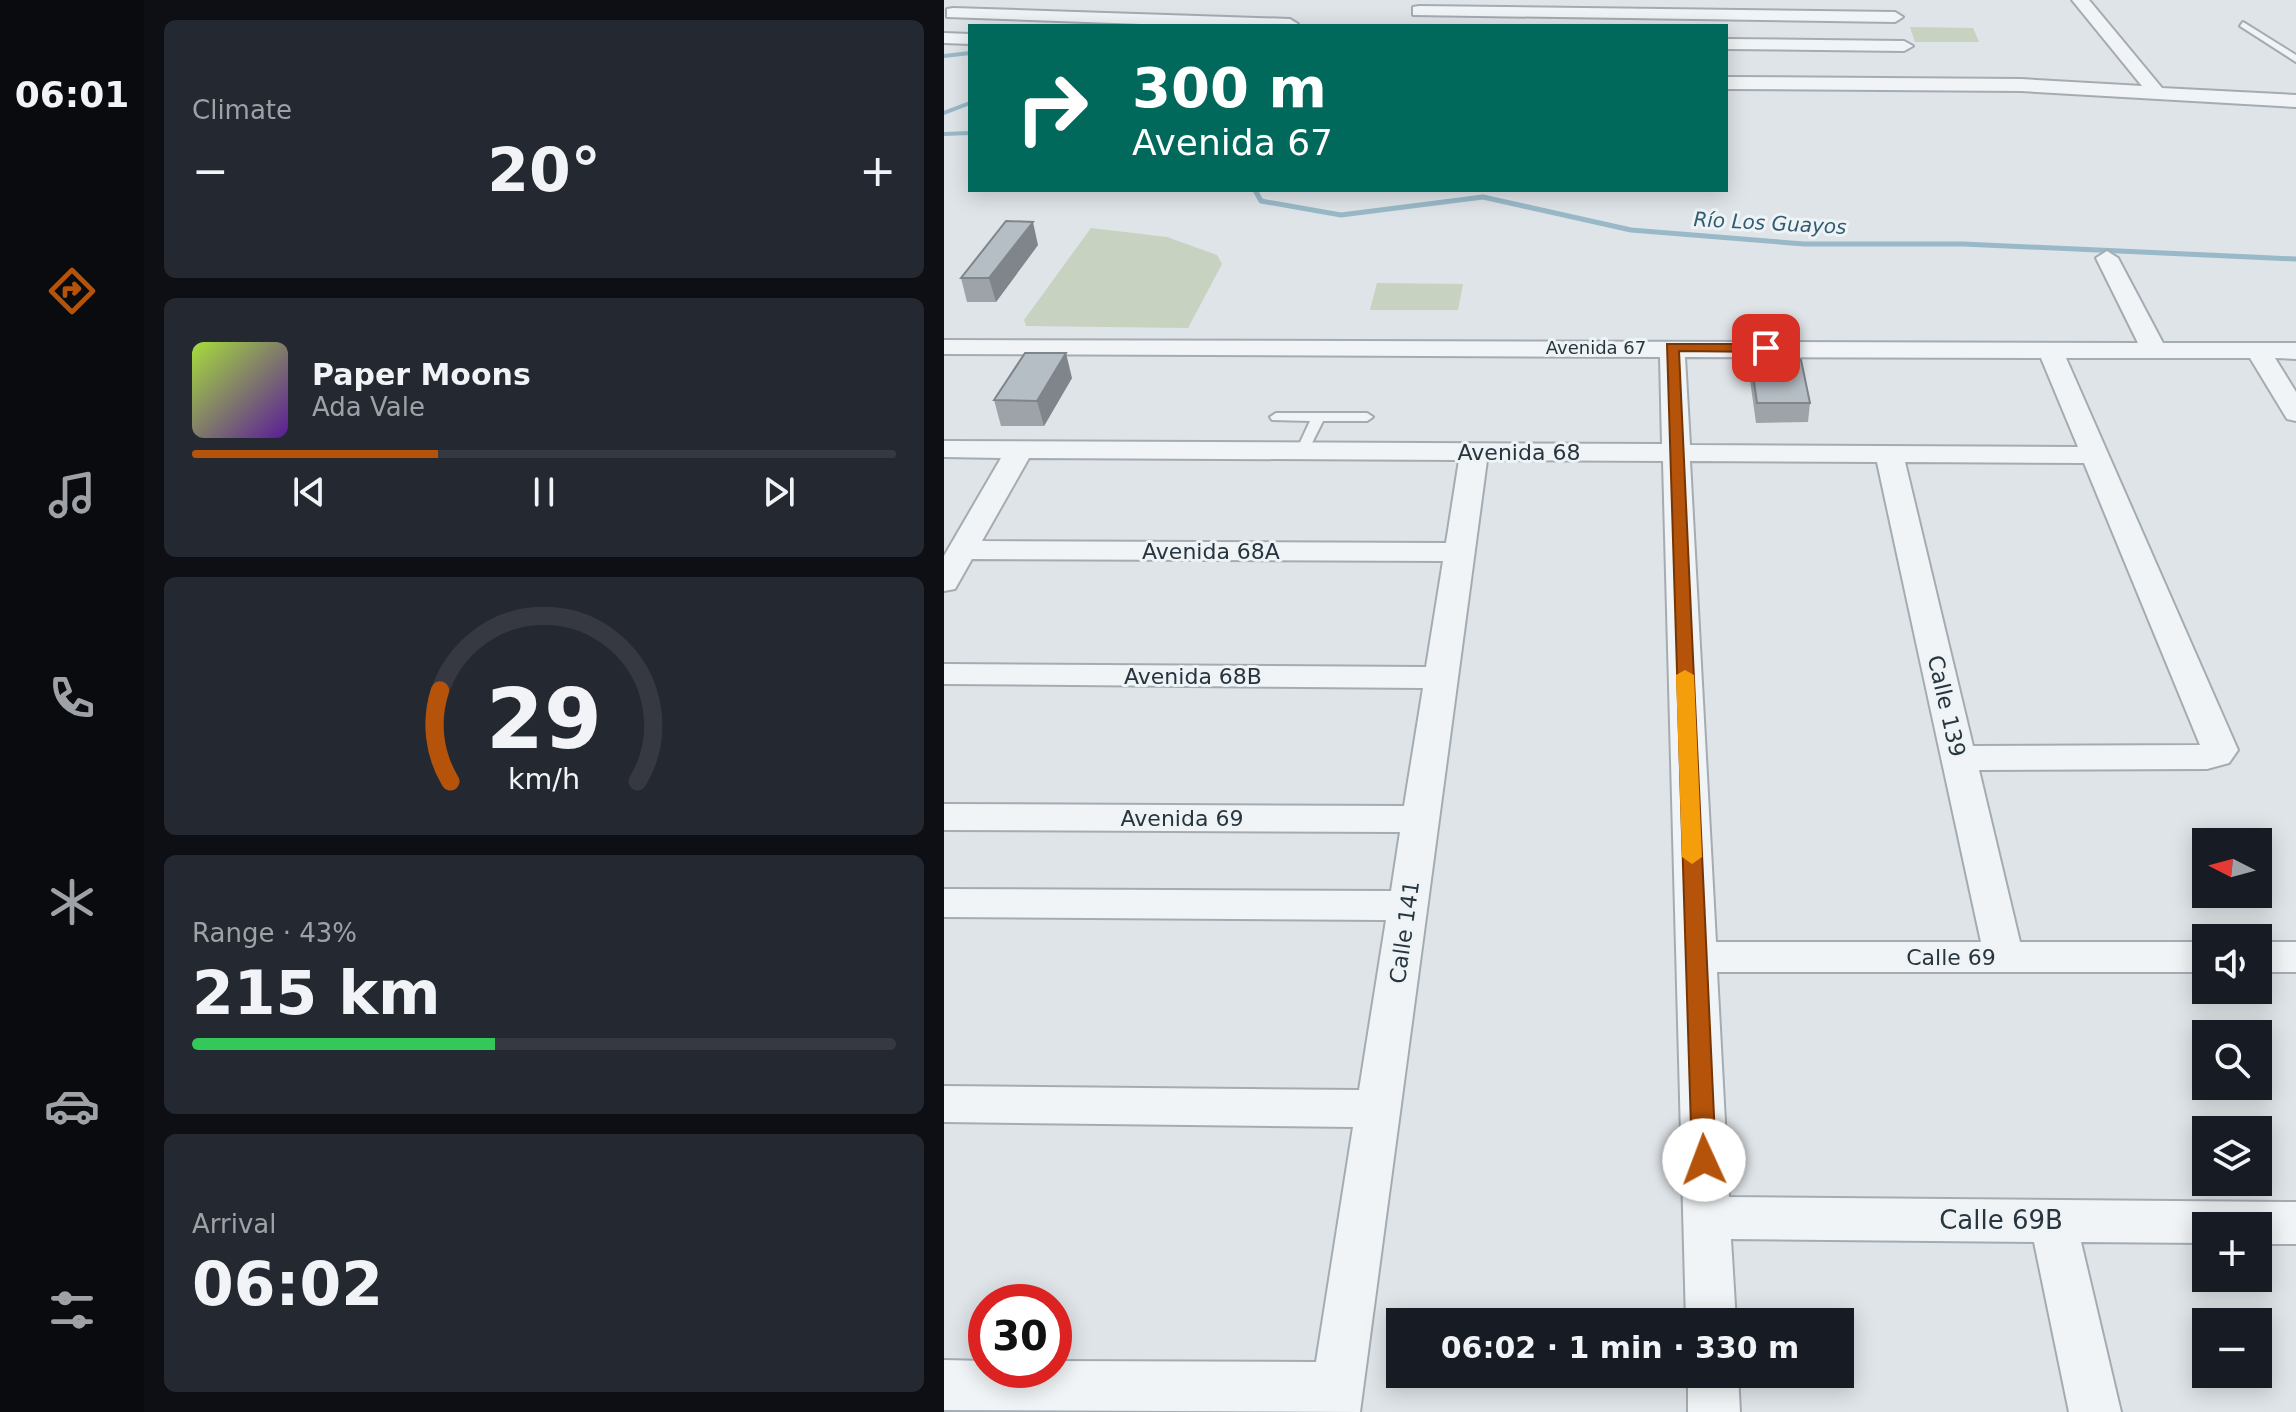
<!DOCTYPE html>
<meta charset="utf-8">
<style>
:root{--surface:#171b24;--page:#242831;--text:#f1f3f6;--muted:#9ea1a6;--line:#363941;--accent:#b45309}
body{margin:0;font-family:"DejaVu Sans",sans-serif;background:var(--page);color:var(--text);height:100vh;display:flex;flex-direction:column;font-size:30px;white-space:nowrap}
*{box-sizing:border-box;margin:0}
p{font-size:26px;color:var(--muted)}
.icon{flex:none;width:44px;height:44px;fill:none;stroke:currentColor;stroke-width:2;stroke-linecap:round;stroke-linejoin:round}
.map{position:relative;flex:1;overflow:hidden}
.drawer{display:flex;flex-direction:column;gap:20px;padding:20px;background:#0d0f14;width:800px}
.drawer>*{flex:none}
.guide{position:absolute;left:24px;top:24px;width:760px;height:168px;border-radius:0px;box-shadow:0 4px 20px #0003;background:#00695c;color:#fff;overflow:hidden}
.needle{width:52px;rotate:276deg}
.fabs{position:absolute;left:1248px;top:828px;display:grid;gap:16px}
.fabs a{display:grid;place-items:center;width:80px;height:80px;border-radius:0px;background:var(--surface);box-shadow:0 4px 20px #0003;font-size:40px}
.speed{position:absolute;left:24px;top:1284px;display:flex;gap:16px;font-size:40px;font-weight:700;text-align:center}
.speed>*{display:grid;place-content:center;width:104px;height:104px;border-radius:50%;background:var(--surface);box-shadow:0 4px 20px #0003;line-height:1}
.speed .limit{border:12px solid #d22;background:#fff;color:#111}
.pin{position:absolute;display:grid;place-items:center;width:68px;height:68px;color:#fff;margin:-34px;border-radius:16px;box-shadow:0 4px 12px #0006}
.me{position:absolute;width:88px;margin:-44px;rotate:358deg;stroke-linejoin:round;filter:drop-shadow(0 0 6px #0008)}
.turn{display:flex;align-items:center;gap:28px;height:168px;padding:0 32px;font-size:36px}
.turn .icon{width:104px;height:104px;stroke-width:2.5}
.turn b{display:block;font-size:56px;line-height:68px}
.big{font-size:60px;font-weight:700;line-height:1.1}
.drawer .tile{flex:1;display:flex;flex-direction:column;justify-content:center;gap:12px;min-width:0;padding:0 28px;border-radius:12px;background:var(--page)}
.drawer .dial{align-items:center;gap:0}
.dial svg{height:208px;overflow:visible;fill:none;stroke:var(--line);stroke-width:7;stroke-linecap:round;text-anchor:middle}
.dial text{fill:var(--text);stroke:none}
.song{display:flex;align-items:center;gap:24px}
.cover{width:96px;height:96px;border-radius:12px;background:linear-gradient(135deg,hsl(80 70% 55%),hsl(270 70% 35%))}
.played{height:8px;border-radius:4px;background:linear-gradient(90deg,var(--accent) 35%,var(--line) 35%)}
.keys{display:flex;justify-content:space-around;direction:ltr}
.heat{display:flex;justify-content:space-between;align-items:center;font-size:44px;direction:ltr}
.charge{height:12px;border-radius:6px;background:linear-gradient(90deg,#34c759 43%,var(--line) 0)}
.trip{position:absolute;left:442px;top:1308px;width:468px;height:80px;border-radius:0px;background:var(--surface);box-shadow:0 4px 20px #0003;font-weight:700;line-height:80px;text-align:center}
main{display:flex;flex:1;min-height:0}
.tabs{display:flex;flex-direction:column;width:144px;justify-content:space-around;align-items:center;background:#090b0e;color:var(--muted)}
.tabs .icon{width:56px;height:56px}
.tabs .on{color:var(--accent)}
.tabs b{font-size:36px;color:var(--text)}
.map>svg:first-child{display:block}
.green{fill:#c8d2c0}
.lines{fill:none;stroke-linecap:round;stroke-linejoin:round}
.stream-far1{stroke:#9ab9c8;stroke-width:4}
.stream{stroke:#9ab9c8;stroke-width:5}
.lane-casing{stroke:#a4acb2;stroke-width:4}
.street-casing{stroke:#a4acb2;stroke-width:4}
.lane{fill:#f1f4f6;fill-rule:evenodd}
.street{fill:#f1f4f6;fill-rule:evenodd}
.wall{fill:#9da3a9}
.shaded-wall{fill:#7f858a}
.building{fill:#b6bec5;stroke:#7f858a;stroke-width:2}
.route{fill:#b45309;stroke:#753606;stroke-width:2}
.slow{fill:#f59e0b}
.labels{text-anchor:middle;stroke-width:6;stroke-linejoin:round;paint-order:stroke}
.far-street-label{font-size:18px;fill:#28353f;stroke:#eef3f6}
.far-water-label{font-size:20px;font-style:italic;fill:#325c72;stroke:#eef3f6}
.street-label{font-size:22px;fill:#28353f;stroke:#eef3f6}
.near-street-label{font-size:26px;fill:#28353f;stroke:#eef3f6}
</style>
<main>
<nav class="tabs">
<b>06:01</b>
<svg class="icon on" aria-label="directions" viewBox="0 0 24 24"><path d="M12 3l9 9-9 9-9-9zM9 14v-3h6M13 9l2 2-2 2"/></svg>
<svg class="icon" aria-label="music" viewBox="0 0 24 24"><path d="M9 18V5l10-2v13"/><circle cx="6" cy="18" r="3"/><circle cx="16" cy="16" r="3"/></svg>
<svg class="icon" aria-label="phone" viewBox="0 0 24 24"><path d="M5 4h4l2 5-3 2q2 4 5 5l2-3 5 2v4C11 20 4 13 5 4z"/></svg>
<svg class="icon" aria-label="climate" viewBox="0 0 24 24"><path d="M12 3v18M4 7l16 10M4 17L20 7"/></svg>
<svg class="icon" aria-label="car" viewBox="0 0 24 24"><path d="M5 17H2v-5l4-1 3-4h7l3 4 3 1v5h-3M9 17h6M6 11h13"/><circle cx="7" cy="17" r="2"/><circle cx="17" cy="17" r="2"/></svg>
<svg class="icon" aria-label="filters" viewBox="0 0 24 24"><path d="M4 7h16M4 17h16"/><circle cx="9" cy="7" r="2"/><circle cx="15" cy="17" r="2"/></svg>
</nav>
<section class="drawer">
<div class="tile"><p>Climate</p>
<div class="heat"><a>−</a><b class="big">20°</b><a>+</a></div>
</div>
<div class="tile">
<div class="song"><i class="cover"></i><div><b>Paper Moons</b><p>Ada Vale</p></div></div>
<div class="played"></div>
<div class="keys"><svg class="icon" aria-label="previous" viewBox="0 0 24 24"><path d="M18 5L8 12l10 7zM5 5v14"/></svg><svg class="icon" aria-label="pause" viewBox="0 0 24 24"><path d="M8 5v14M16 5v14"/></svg><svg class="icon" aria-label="next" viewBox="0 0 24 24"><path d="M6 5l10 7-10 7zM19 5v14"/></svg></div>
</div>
<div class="tile dial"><svg viewBox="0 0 100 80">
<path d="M14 69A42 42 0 1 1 86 69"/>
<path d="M14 69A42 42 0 0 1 10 34" stroke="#b45309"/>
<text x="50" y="56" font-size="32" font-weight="700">29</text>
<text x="50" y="72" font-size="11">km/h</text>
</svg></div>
<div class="tile"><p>Range · 43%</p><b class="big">215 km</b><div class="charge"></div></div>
<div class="tile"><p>Arrival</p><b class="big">06:02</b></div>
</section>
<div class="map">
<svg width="1352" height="1412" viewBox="0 0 1352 1412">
<rect width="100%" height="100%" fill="#dfe4e8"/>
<g class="green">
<polygon points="966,27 1029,28 1035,42 971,42"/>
<polygon points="147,228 223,237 273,255 278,264 244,328 82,326 80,320"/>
<polygon points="433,283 519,284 514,310 426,310"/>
</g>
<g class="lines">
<g class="stream-far1">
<polyline points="0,56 26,53"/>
<polyline points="0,113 26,103"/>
<polyline points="0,134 26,133"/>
</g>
<polyline class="stream" points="311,190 317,201 397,215 539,197 687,230 860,244 1019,244 1352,259"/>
<defs>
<g id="lane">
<polygon points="1299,22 1352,55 1352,62 1296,26"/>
<polygon points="332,413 423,413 429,417 423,421 379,421 364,451 358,455 352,451 366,421 328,420 326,417"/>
</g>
<g id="street">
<polygon points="1128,0 1145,0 1218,88 1352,95 1352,107 1077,91 782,89 782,77 1077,79 1198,86"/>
<polygon points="475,6 951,12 959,17 951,22 469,15 469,7"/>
<polygon points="9,8 346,19 354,24 253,26 3,17 3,9"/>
<polygon points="0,33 26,34 26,44 0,43"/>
<polygon points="782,39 960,41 969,46 960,51 782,49"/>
<path d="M1163 251 1174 258 1219 343H1352V359L1331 358 1352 392V421L1343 419 1306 358H1122L1294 750 1285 763 1263 769 1035 770 1076 942H1262V972H773L785 1197 1352 1202V1244H1314V1226H1262V1243L1137 1242 1177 1412H1125L1090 1242 787 1239 792 1322H742L719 461 543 460 416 1412 0 1410V1360L42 1361V1370H110V1361L372 1362 409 1127 0 1122V1086L415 1090 442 920 0 917V889L447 891 456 832 0 830V804L460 806 479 688 0 684V664L482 667 499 561 28 559 11 589 0 591V556L57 458 0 457V441L718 444 716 357 0 354V340L1194 343 1152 258ZM741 357 1097 358 1134 447 746 445ZM85 458 515 460 502 543 38 541ZM746 461 933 462 1037 942H772ZM961 462 1140 463 1256 745 1029 746Z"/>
<rect x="1314" y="942" width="38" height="30"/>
<polygon points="744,1374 794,1374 796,1412 744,1412"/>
</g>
</defs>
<use href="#lane" class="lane-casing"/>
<use href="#street" class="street-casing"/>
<use href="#lane" class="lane"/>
<use href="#street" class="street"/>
</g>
<g class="wall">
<polygon points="94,245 52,302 23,302 17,278"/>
<polygon points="807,361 866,403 864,422 812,423 806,380"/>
<polygon points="128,378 100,426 57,426 50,400"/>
</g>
<g class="shaded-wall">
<polygon points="89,222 94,245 52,302 45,278"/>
<polygon points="122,353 128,378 100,426 93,401"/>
</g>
<g class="building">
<polygon points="62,221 89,222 45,278 17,278"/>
<polygon points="81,353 122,353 93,401 50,400"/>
<polygon points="857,360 866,403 813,403 807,361"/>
</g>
<polygon class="route" points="723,344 822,344 829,348 822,352 735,351 772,1160 769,1168 760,1171 752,1168 748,1160"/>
<polygon class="slow" points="741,670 750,675 758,857 748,864 738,857 732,675"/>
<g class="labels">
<g class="far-street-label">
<text x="652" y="354">Avenida 67</text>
</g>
<g class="far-water-label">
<text transform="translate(826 223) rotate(3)" y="7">Río Los Guayos</text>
</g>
<g class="street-label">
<text x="575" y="460">Avenida 68</text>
<text x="267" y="559">Avenida 68A</text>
<text x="249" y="684">Avenida 68B</text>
<text transform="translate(1003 706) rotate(77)" y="8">Calle 139</text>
<text x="238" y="826">Avenida 69</text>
<text transform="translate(460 932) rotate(-82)" y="8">Calle 141</text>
<text x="1007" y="965">Calle 69</text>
</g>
<g class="near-street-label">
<text x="1057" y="1229">Calle 69B</text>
</g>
</g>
</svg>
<div class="fabs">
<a><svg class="needle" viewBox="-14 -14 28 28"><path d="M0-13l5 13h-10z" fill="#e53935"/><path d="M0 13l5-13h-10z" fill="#9ea1a6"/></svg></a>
<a><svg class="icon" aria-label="sound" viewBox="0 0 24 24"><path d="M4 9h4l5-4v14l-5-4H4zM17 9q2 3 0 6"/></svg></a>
<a><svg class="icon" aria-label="search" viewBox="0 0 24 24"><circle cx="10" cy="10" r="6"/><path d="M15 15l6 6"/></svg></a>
<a><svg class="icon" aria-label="layers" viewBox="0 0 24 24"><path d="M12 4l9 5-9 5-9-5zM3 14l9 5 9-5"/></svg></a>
<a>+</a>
<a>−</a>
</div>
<div class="speed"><div class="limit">30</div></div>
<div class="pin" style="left:822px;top:348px;background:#d93025"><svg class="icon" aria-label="arrive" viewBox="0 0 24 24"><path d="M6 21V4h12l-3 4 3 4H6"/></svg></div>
<svg class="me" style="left:760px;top:1160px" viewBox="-20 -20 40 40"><circle r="19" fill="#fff"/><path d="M0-13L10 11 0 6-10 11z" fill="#b45309"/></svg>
<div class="trip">06:02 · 1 min · 330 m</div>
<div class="guide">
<div class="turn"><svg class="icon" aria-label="right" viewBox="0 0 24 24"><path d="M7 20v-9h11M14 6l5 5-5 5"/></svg><div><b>300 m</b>Avenida 67</div></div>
</div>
</div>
</main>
